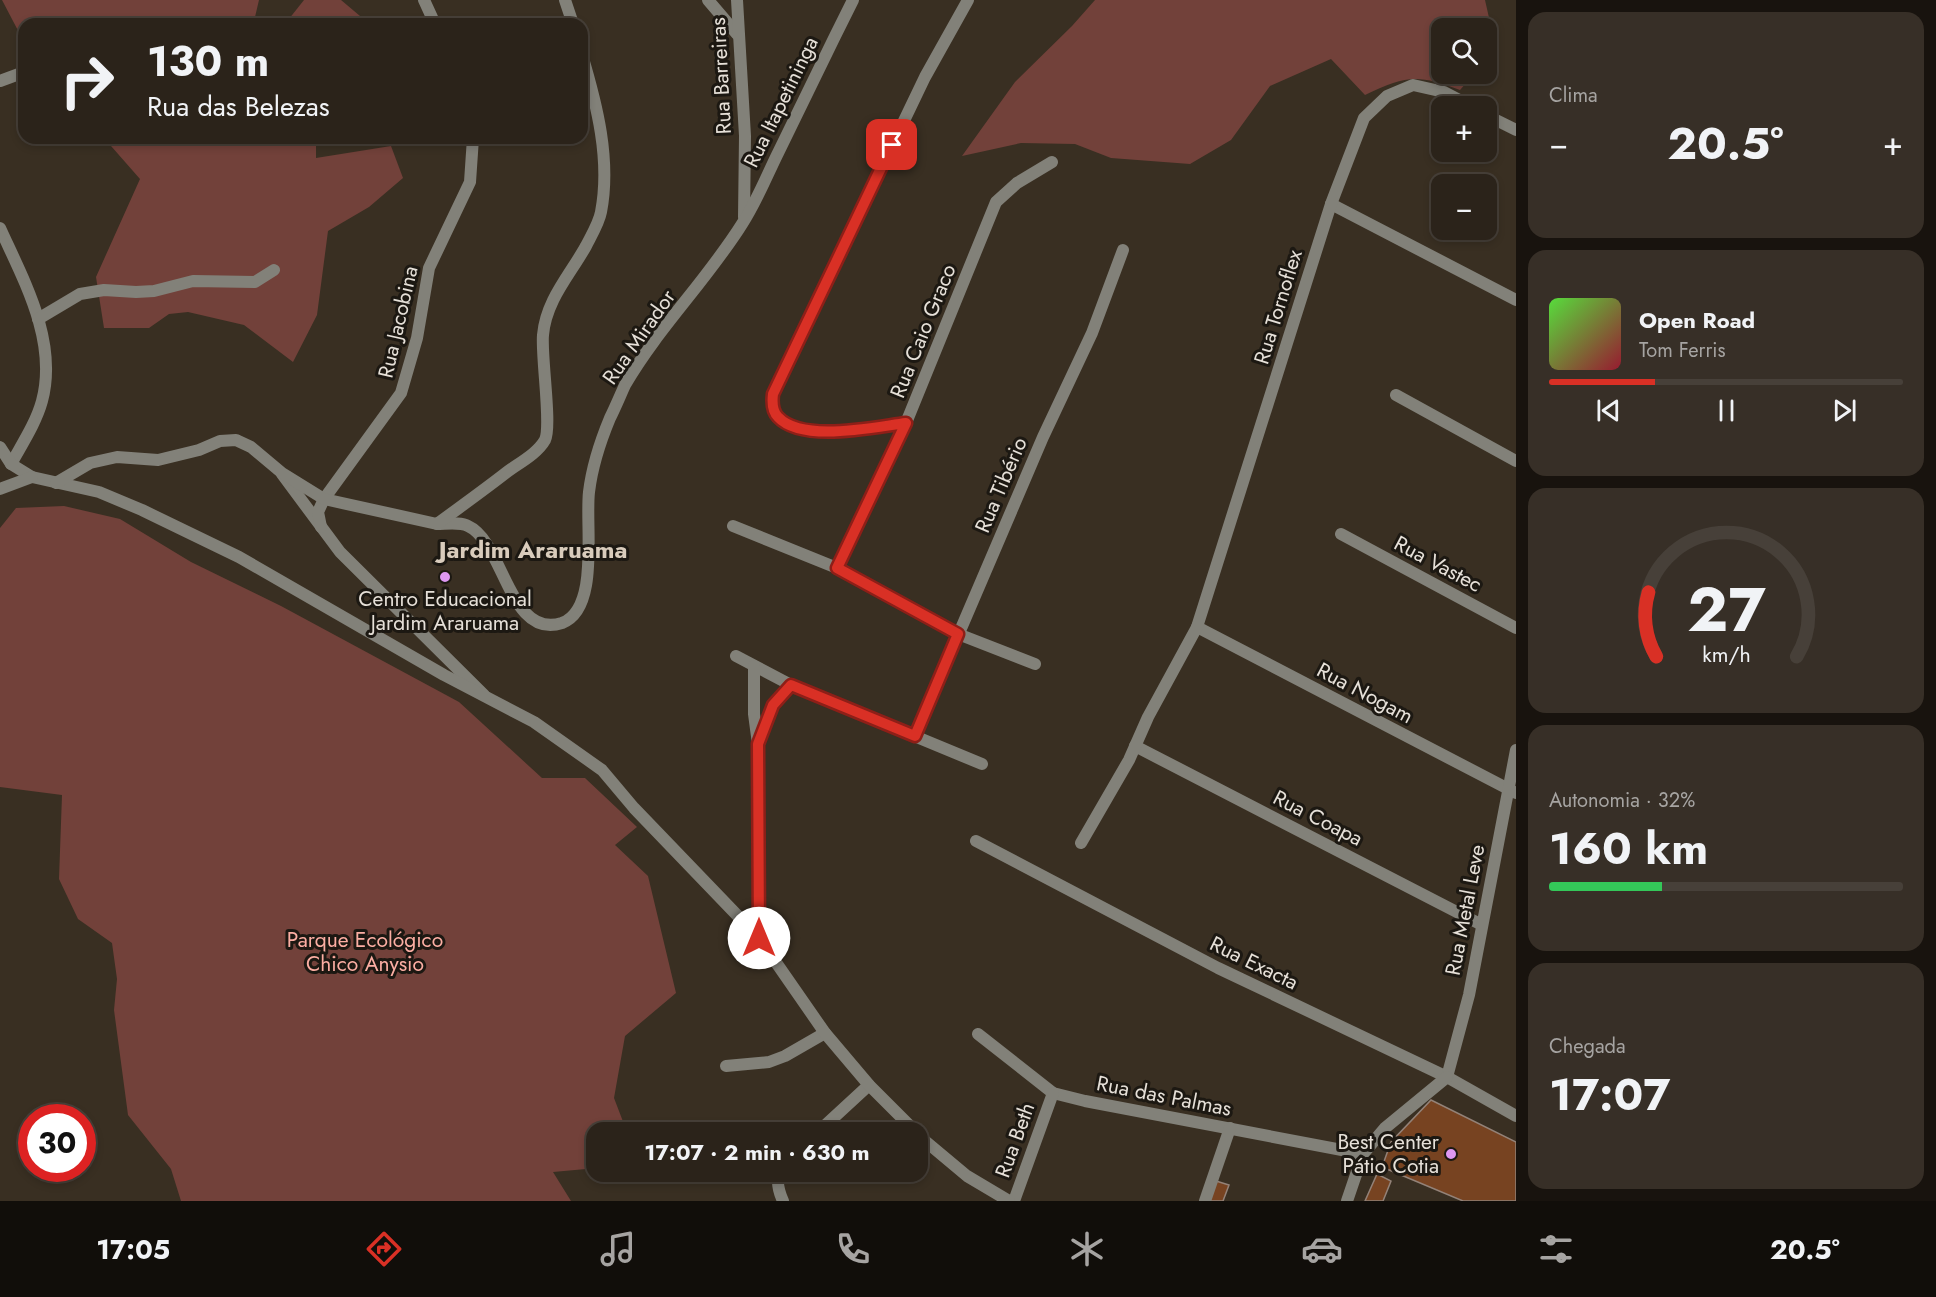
<!DOCTYPE html>
<html lang="pt">
<meta charset="utf-8">
<style>
:root{--surface:#2b231a;--page:#372f27;--text:#f1f3f6;--muted:#a6a4a2;--line:#474039;--accent:#d93025}
body{margin:0;font-family:Jost,sans-serif;background:var(--page);color:var(--text);height:100vh;display:flex;flex-direction:column;font-size:22px;white-space:nowrap}
*{box-sizing:border-box;margin:0}
p{font-size:20px;color:var(--muted)}
.icon{flex:none;width:33px;height:33px;fill:none;stroke:currentColor;stroke-width:2;stroke-linecap:round;stroke-linejoin:round}
.map{position:relative;flex:1;overflow:hidden}
.panel{display:flex;flex-direction:column;gap:12px;padding:12px;background:#18130e;width:420px}
.panel>*{flex:none}
.guide{position:absolute;left:18px;top:18px;width:570px;height:126px;border-radius:18px;box-shadow:0 3px 9px #0003,0 0 0 2px var(--line);background:#2b231a;color:var(--text);overflow:hidden}
.buttons{position:absolute;left:1431px;top:18px;display:grid;gap:12px}
.buttons a{display:grid;place-items:center;width:66px;height:66px;border-radius:12px;background:var(--surface);box-shadow:0 3px 9px #0003,0 0 0 2px var(--line);font-size:30px}
.speed{position:absolute;left:18px;top:1104px;display:flex;gap:12px;font-size:30px;font-weight:700;text-align:center}
.speed>*{display:grid;place-content:center;width:78px;height:78px;border-radius:50%;background:var(--surface);box-shadow:0 3px 9px #0003,0 0 0 2px var(--line);line-height:1}
.speed .limit{border:9px solid #d22;background:#fff;color:#111}
.pin{position:absolute;display:grid;place-items:center;width:51px;height:51px;color:#fff;margin:-26px;border-radius:12px;box-shadow:0 3px 9px #0006}
.me{position:absolute;width:66px;margin:-33px;rotate:0deg;stroke-linejoin:round;filter:drop-shadow(0 0 4px #0008)}
.turn{display:flex;align-items:center;gap:21px;height:126px;padding:0 30px;font-size:27px}
.turn .icon{width:78px;height:78px;stroke-width:2.5}
.turn b{display:block;font-size:42px;line-height:51px}
.big{font-size:45px;font-weight:700;line-height:1.1}
.panel .widget{flex:1;display:flex;flex-direction:column;justify-content:center;gap:9px;min-width:0;padding:0 21px;border-radius:18px;background:var(--page)}
.panel .dial{align-items:center;gap:0}
.dial svg{height:156px;overflow:visible;fill:none;stroke:var(--line);stroke-width:7;stroke-linecap:round;text-anchor:middle}
.dial text{fill:var(--text);stroke:none}
.song{display:flex;align-items:center;gap:18px}
.cover{width:72px;height:72px;border-radius:9px;background:linear-gradient(135deg,hsl(110 70% 55%),hsl(350 70% 35%))}
.played{height:6px;border-radius:3px;background:linear-gradient(90deg,var(--accent) 30%,var(--line) 30%)}
.keys{display:flex;justify-content:space-around;direction:ltr}
.heat{display:flex;justify-content:space-between;align-items:center;font-size:33px;direction:ltr}
.charge{height:9px;border-radius:4px;background:linear-gradient(90deg,#34c759 32%,var(--line) 0)}
.trip{position:absolute;left:586px;top:1122px;width:342px;height:60px;border-radius:18px;background:var(--surface);box-shadow:0 3px 9px #0003,0 0 0 2px var(--line);font-weight:700;line-height:60px;text-align:center}
.tabs{display:flex;height:96px;justify-content:space-around;align-items:center;background:#110e0a;color:var(--muted)}
.tabs .icon{width:42px;height:42px}
.tabs .on{color:var(--accent)}
.tabs b{font-size:27px;color:var(--text)}
main{display:flex;flex:1;min-height:0}
.map>svg:first-child{display:block}
.green{fill:#72413a}
.building{fill:#774321;stroke:#938278;stroke-width:1.5}
.lines{fill:none;stroke-linecap:round;stroke-linejoin:round}
.minor{stroke:#828179;stroke-width:12}
.tertiary{stroke:#828179;stroke-width:12}
.route-casing{stroke:#8d1f18;stroke-width:15}
.route{stroke:#d93025;stroke-width:10}
.poi-dot{fill:#de98f2;stroke:#1c1812;stroke-width:2}
.labels{text-anchor:middle;stroke-width:6;stroke-linejoin:round;paint-order:stroke}
.street-label{font-size:21px;fill:#e6e0d8;stroke:#1c1812}
.poi-label{font-size:21px;fill:#e6e0d8;stroke:#1c1812}
.park-label{font-size:21px;fill:#fcaea3;stroke:#1c1812}
.quarter-label{font-size:24px;font-weight:bold;fill:#d9ccbc;stroke:#1c1812}
</style>
<main>
<div class="map">
<svg width="1516" height="1201" viewBox="0 0 1516 1201">
<rect width="100%" height="100%" fill="#392f22"/>
<g class="green">
<polygon points="2,0 259,0 255,17 261,24 24,24 24,42"/>
<polygon points="304,0 341,0 360,16 362,24 285,24"/>
<path d="M1095 0H1485L1492 31 1487 44 1486 28H1442V74H1474L1460 90C1418 74 1406 75 1365 95L1331 59 1270 86 1231 140 1190 164 1111 158 1075 144 1021 143 962 156 1015 82 1072 26Z"/>
<polygon points="104,138 316,138 316,158 391,146 403,178 369,207 328,231 317,315 293,362 244,325 188,312 169,314 149,328 104,328 96,277 140,179"/>
<polygon points="64,506 120,519 191,562 281,606 459,702 542,778 585,778 637,827 615,845 648,876 676,993 625,1036 614,1098 627,1132 597,1132 597,1168 553,1172 571,1201 181,1201 171,1169 128,1115 114,1010 117,979 112,943 78,919 59,879 62,795 0,787 0,528 16,508"/>
</g>
<g class="building">
<polygon points="1431,1100 1516,1142 1516,1201 1463,1201 1382,1167 1391,1142"/>
<polygon points="1377,1174 1391,1181 1383,1201 1365,1201"/>
<polygon points="1216,1181 1229,1185 1223,1201 1208,1201"/>
</g>
<g class="lines">
<g class="minor">
<polyline points="424,0 435,24"/>
<polyline points="708,0 737,34"/>
<polyline points="737,0 745,136 744,217"/>
<polyline points="0,81 19,74"/>
<polyline points="1486,115 1516,130"/>
<polyline points="1331,204 1516,300"/>
<path d="M0 228C24 281 58 341 42 401 36 423 22 444 11 464"/>
<polyline points="38,319 80,294 104,290 136,292 154,291 193,281 255,282 274,270"/>
<polyline points="1396,395 1516,461"/>
<path d="M906 423C874 427 802 443 777 417 772 411 772 402 773 394L925 77 968 0"/>
<polyline points="282,474 340,552 484,695"/>
<path d="M437 524C446 524 461 522 468 526 504 542 509 640 562 623 600 609 585 526 589 492 592 467 600 442 610 418 615 408 620 396 625 385 658 328 707 280 742 224 757 201 767 175 779 151 804 100 828 50 853 0"/>
<polyline points="733,526 837,568 958,634 1035,664"/>
<polyline points="321,527 318,512 324,499 401,393 417,338 429,268 470,182 473,138"/>
<polyline points="1341,534 1516,628"/>
<polyline points="837,568 906,423 996,202 1017,183 1052,162"/>
<polyline points="1197,627 1516,793"/>
<polyline points="736,656 791,685 982,764"/>
<polyline points="754,666 754,714 758,744 759,938"/>
<polyline points="915,736 1043,437 1092,333 1123,250"/>
<polyline points="760,740 773,705 791,685"/>
<polyline points="1135,746 1482,925"/>
<polyline points="976,841 1218,968 1447,1077 1516,1116"/>
<polyline points="1081,843 1129,760 1148,717 1197,627 1331,204 1364,118 1387,96 1413,85 1444,92 1471,106"/>
<polyline points="978,1034 1053,1093 1085,1101 1363,1154"/>
<polyline points="726,1066 769,1062 785,1056 825,1033"/>
<polyline points="1447,1077 1469,995 1516,750"/>
<polyline points="818,1132 869,1085"/>
<path d="M781 1172C775 1180 779 1192 783 1201"/>
<polyline points="1014,1201 1053,1093"/>
<polyline points="1205,1201 1230,1128"/>
<polyline points="1347,1201 1363,1154 1385,1128 1447,1077"/>
</g>
<g class="tertiary">
<polyline points="565,0 573,24"/>
<polyline points="0,447 11,464 32,477 99,492 142,510 239,557 444,675 534,722 602,770 634,808 759,938 825,1033 869,1085 916,1132"/>
<path d="M56 483 90 463 117 457 158 460 199 450 220 441 236 440 251 447 282 473 324 499 437 524C460 507 484 490 507 472 519 463 537 454 545 440 552 426 541 357 543 335 546 300 570 275 586 246 591 236 599 223 601 212 611 160 597 105 582 55"/>
<polyline points="0,489 32,477"/>
<polyline points="918,1135 967,1176 1009,1201"/>
</g>
</g>
<g class="lines">
<defs>
<path id="route" d="M759 938 758 744 773 705 791 685 915 736 958 634 837 568 906 423C874 427 802 443 778 417 772 411 772 402 773 394L892 145"/>
</defs>
<use href="#route" class="route-casing"/>
<use href="#route" class="route"/>
</g>
<g class="poi-dot">
<circle cx="445" cy="577" r="6"/>
<circle cx="1451" cy="1154" r="6"/>
</g>
<g class="labels">
<g class="street-label">
<text transform="translate(721 76) rotate(-93)" y="7">Rua Barreiras</text>
<text transform="translate(781 102) rotate(-64)" y="7">Rua Itapetininga</text>
<text transform="translate(1278 307) rotate(-73)" y="7">Rua Tornoflex</text>
<text transform="translate(398 322) rotate(-77)" y="7">Rua Jacobina</text>
<text transform="translate(923 331) rotate(-68)" y="7">Rua Caio Graco</text>
<text transform="translate(639 337) rotate(-55)" y="7">Rua Mirador</text>
<text transform="translate(1001 485) rotate(-67)" y="7">Rua Tibério</text>
<text transform="translate(1438 564) rotate(28)" y="7">Rua Vastec</text>
<text transform="translate(1365 693) rotate(28)" y="7">Rua Nogam</text>
<text transform="translate(1318 818) rotate(27)" y="7">Rua Coapa</text>
<text transform="translate(1465 910) rotate(-79)" y="7">Rua Metal Leve</text>
<text transform="translate(1254 963) rotate(26)" y="7">Rua Exacta</text>
<text transform="translate(1164 1096) rotate(11)" y="7">Rua das Palmas</text>
<text transform="translate(1015 1140) rotate(-70)" y="7">Rua Beth</text>
</g>
<g class="poi-label">
<text x="445" y="606">Centro Educacional<tspan x="445" dy="24">Jardim Araruama</tspan></text>
<text x="1439" y="1149" text-anchor="end">Best Center<tspan x="1439" dy="24">Pátio Cotia</tspan></text>
</g>
<g class="park-label">
<text x="365" y="947">Parque Ecológico<tspan x="365" dy="24">Chico Anysio</tspan></text>
</g>
<g class="quarter-label">
<text x="533" y="558">Jardim Araruama</text>
</g>
</g>
</svg>
<div class="buttons">
<a><svg class="icon" aria-label="search" viewBox="0 0 24 24"><circle cx="10" cy="10" r="6"/><path d="M15 15l6 6"/></svg></a>
<a>+</a>
<a>−</a>
</div>
<div class="speed"><div class="limit">30</div></div>
<div class="pin" style="left:892px;top:145px;background:#d93025"><svg class="icon" aria-label="arrive" viewBox="0 0 24 24"><path d="M6 21V4h12l-3 4 3 4H6"/></svg></div>
<svg class="me" style="left:759px;top:938px" viewBox="-20 -20 40 40"><circle r="19" fill="#fff"/><path d="M0-13L10 11 0 6-10 11z" fill="#d93025"/></svg>
<div class="trip">17:07 · 2 min · 630 m</div>
<div class="guide">
<div class="turn"><svg class="icon" aria-label="right" viewBox="0 0 24 24"><path d="M7 20v-9h11M14 6l5 5-5 5"/></svg><div><b>130 m</b>Rua das Belezas</div></div>
</div>
</div>
<section class="panel">
<div class="widget"><p>Clima</p>
<div class="heat"><a>−</a><b class="big">20.5°</b><a>+</a></div>
</div>
<div class="widget">
<div class="song"><i class="cover"></i><div><b>Open Road</b><p>Tom Ferris</p></div></div>
<div class="played"></div>
<div class="keys"><svg class="icon" aria-label="previous" viewBox="0 0 24 24"><path d="M18 5L8 12l10 7zM5 5v14"/></svg><svg class="icon" aria-label="pause" viewBox="0 0 24 24"><path d="M8 5v14M16 5v14"/></svg><svg class="icon" aria-label="next" viewBox="0 0 24 24"><path d="M6 5l10 7-10 7zM19 5v14"/></svg></div>
</div>
<div class="widget dial"><svg viewBox="0 0 100 80">
<path d="M14 69A42 42 0 1 1 86 69"/>
<path d="M14 69A42 42 0 0 1 10 36" stroke="#d93025"/>
<text x="50" y="56" font-size="32" font-weight="700">27</text>
<text x="50" y="72" font-size="11">km/h</text>
</svg></div>
<div class="widget"><p>Autonomia · 32%</p><b class="big">160 km</b><div class="charge"></div></div>
<div class="widget"><p>Chegada</p><b class="big">17:07</b></div>
</section>
</main>
<nav class="tabs">
<b>17:05</b>
<svg class="icon on" aria-label="directions" viewBox="0 0 24 24"><path d="M12 3l9 9-9 9-9-9zM9 14v-3h6M13 9l2 2-2 2"/></svg>
<svg class="icon" aria-label="music" viewBox="0 0 24 24"><path d="M9 18V5l10-2v13"/><circle cx="6" cy="18" r="3"/><circle cx="16" cy="16" r="3"/></svg>
<svg class="icon" aria-label="phone" viewBox="0 0 24 24"><path d="M5 4h4l2 5-3 2q2 4 5 5l2-3 5 2v4C11 20 4 13 5 4z"/></svg>
<svg class="icon" aria-label="climate" viewBox="0 0 24 24"><path d="M12 3v18M4 7l16 10M4 17L20 7"/></svg>
<svg class="icon" aria-label="car" viewBox="0 0 24 24"><path d="M5 17H2v-5l4-1 3-4h7l3 4 3 1v5h-3M9 17h6M6 11h13"/><circle cx="7" cy="17" r="2"/><circle cx="17" cy="17" r="2"/></svg>
<svg class="icon" aria-label="filters" viewBox="0 0 24 24"><path d="M4 7h16M4 17h16"/><circle cx="9" cy="7" r="2"/><circle cx="15" cy="17" r="2"/></svg>
<b>20.5°</b>
</nav>
